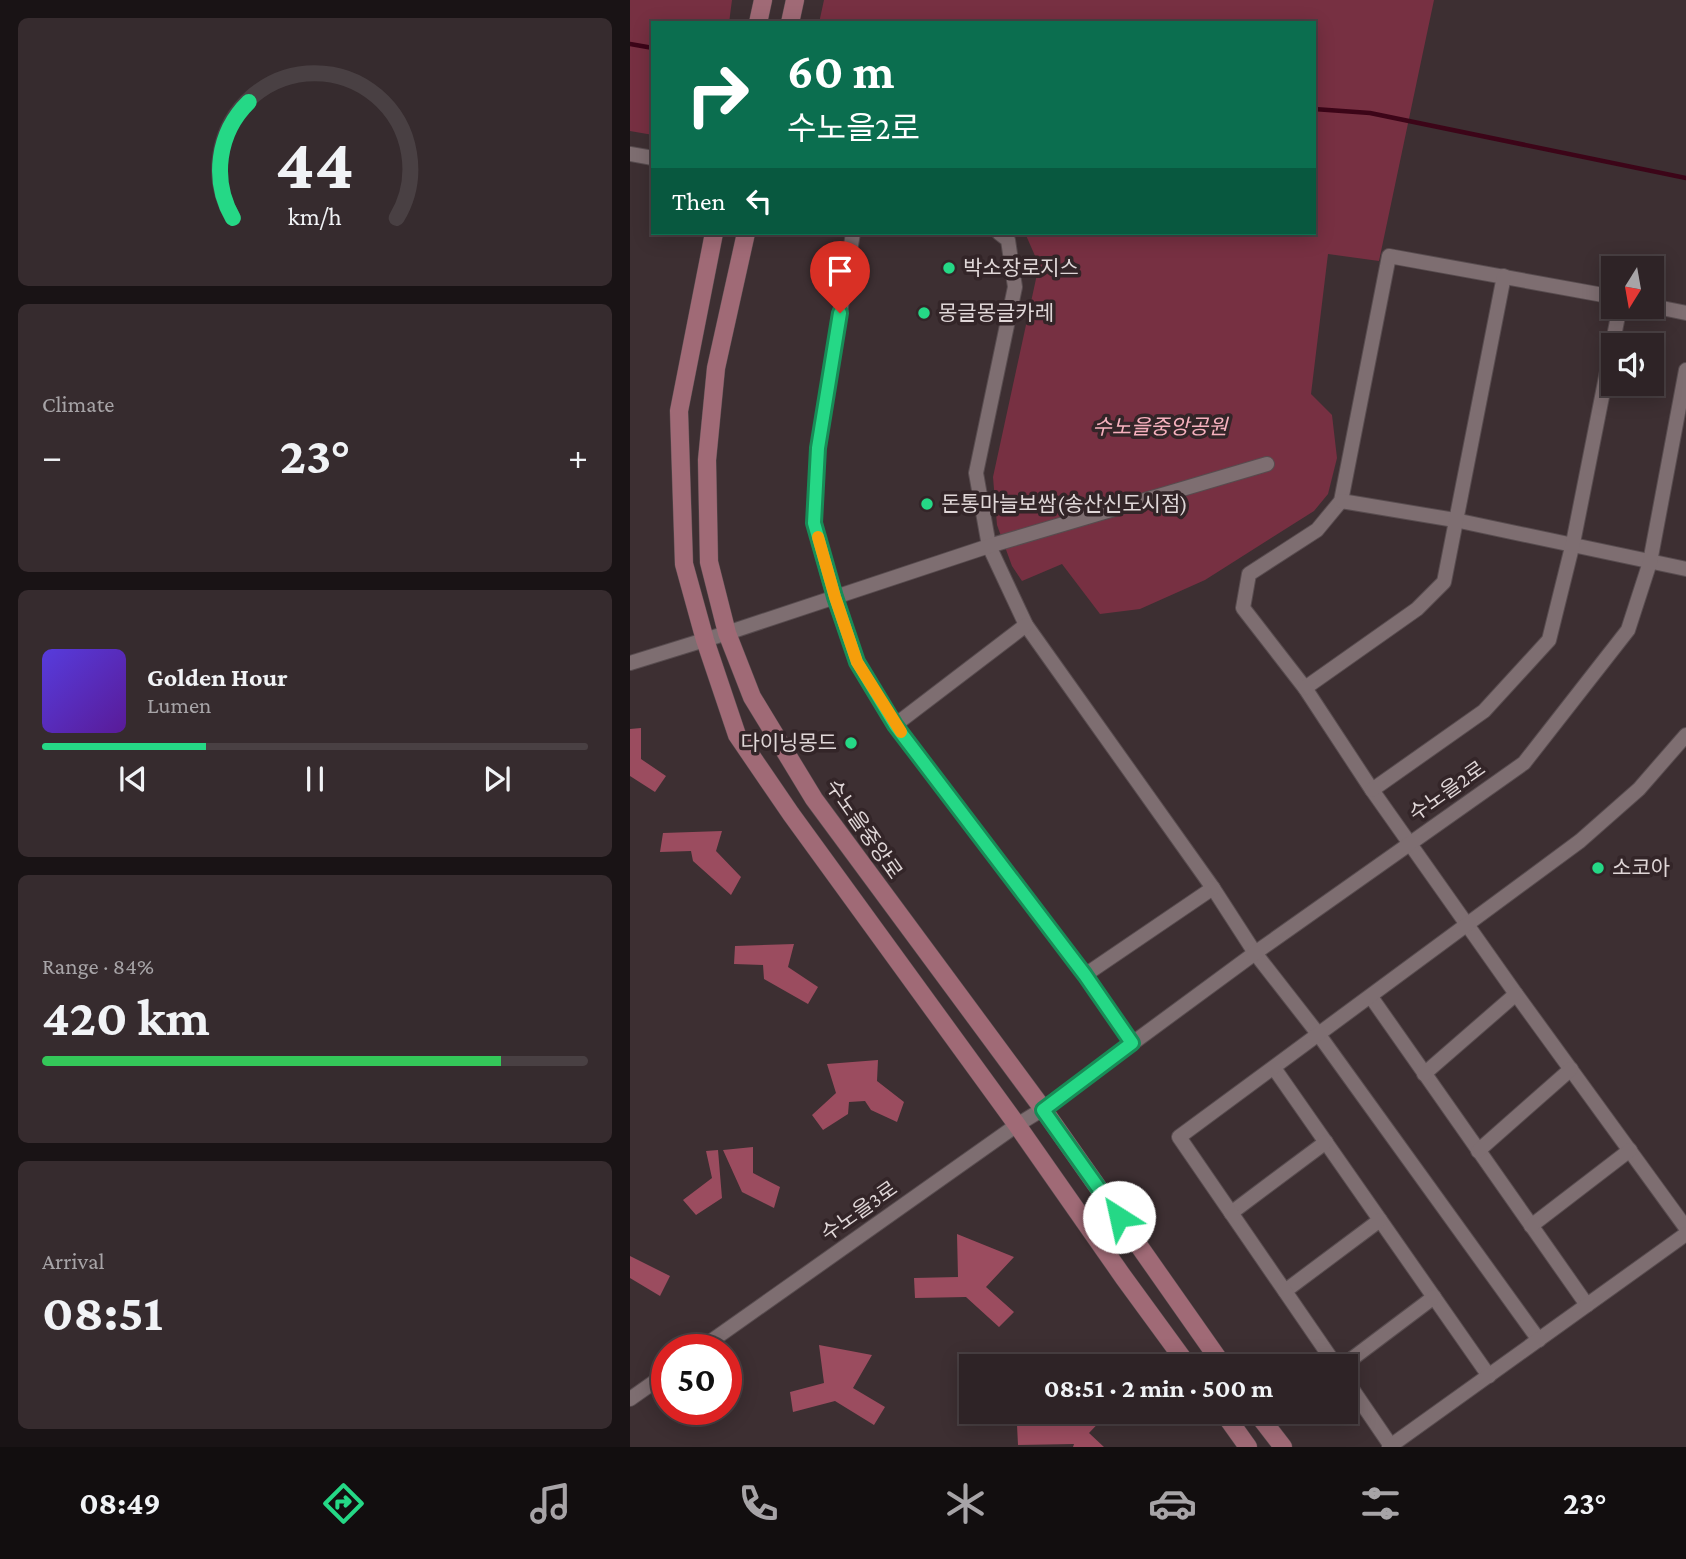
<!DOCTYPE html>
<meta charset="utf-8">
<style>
:root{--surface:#2e2326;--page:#362b2e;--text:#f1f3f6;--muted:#a7a4a7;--line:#494043;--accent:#25d886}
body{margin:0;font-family:"Crimson Pro","Noto Sans KR",serif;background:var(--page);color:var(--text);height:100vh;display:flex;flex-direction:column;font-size:26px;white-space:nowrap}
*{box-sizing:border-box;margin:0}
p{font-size:23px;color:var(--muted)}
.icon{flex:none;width:38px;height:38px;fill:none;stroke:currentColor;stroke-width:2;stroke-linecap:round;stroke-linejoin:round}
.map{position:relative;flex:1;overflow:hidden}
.panel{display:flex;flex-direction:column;gap:18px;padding:18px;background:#191315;width:630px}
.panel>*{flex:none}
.banner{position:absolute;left:21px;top:21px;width:665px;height:214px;border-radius:0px;box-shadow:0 4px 18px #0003,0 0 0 2px var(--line);background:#0b6e4f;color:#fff;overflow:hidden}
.needle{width:46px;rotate:191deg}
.fabs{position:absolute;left:971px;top:256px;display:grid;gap:14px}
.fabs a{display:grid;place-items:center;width:63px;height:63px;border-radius:0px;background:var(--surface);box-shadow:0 4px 18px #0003,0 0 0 2px var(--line);font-size:35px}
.speed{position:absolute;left:21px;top:1334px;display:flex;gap:14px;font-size:35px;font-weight:700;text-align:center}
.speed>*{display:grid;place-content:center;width:91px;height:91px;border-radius:50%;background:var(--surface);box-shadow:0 4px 18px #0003,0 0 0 2px var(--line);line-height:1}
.speed .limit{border:10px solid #d22;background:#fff;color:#111}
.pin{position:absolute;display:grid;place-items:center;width:60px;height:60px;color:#fff;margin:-72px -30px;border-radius:50% 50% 50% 0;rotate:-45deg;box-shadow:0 0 7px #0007}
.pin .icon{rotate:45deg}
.me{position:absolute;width:77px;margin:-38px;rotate:325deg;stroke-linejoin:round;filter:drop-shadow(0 0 5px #0008)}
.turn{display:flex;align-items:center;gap:24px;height:147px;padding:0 21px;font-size:32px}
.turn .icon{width:91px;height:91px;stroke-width:2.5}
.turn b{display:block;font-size:49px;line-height:60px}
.then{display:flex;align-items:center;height:66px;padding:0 21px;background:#0003;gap:14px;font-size:26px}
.big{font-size:52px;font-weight:700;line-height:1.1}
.panel .tile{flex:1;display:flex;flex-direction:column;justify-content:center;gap:10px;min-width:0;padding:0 24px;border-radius:10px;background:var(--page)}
.panel .dial{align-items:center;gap:0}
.dial svg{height:182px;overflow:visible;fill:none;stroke:var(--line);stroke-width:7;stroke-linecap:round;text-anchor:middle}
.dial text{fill:var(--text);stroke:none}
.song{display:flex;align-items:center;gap:21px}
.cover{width:84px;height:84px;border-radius:10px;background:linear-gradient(135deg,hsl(250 70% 55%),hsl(270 70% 35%))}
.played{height:7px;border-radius:4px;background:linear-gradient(90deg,var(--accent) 30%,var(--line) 30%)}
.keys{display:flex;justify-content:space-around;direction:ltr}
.heat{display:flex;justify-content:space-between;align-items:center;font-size:38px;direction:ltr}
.charge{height:10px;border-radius:5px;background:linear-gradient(90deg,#34c759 84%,var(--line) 0)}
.trip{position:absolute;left:329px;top:1354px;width:399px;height:70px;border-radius:0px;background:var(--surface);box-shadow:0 4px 18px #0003,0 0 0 2px var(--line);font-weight:700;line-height:70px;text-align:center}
.menu{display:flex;height:112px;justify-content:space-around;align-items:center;background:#120e0f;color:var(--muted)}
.menu .icon{width:49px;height:49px}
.menu .selected{color:var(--accent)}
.menu b{font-size:32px;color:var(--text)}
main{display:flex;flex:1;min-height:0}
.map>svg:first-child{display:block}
.green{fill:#773042}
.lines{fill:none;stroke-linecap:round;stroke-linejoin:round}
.stream{stroke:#3c0518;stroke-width:4.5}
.building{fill:#9b4c5f}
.minor-casing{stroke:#584c4f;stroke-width:16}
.major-casing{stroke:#584c4f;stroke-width:19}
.minor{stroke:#7e6e71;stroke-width:14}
.major{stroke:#a06a76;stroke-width:18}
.route-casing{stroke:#188c57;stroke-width:18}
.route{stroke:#25d886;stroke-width:12}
.slow{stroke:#f59e0b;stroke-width:12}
.poi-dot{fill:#25d886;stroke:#332528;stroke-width:2.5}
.labels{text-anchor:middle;stroke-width:7;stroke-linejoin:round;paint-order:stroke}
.poi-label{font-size:21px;fill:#dfd6d7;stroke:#332528;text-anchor:start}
.park-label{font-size:21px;font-style:italic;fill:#f6b1be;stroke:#332528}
.street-label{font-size:21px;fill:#dfd6d7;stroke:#332528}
</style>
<main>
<section class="panel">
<div class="tile dial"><svg viewBox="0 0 100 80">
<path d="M14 69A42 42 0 1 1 86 69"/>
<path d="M14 69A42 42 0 0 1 21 18" stroke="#25d886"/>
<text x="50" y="56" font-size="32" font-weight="700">44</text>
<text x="50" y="72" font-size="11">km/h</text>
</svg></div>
<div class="tile"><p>Climate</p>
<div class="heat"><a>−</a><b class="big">23°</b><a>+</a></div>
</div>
<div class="tile">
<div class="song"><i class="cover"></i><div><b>Golden Hour</b><p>Lumen</p></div></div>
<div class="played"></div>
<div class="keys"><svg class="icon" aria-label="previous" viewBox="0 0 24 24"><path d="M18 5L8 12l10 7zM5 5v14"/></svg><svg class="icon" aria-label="pause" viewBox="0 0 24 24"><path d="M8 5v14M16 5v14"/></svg><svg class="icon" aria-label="next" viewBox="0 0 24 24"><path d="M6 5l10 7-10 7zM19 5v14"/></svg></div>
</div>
<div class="tile"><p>Range · 84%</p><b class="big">420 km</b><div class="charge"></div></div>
<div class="tile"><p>Arrival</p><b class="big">08:51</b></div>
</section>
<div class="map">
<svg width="1056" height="1447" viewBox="0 0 1056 1447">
<rect width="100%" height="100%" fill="#3d2f32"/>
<g class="green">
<polygon points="0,0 102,0 99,23 23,23 23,135 0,131"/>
<polygon points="194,0 804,0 749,261 698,254 681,394 702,415 707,458 698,494 684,511 575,580 510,609 470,614 432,564 392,581 382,566 367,525 363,477 409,265 395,233 684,233 684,23 189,23"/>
</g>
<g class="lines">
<g class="stream">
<polyline points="0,44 23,48"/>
<polyline points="684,109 740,113 1056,178"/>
</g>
</g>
<g class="building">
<polygon points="11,728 11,759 36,776 25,792 0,776 0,729"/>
<polygon points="92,831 86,851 111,877 101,895 63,861 61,851 30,852 33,833"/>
<polygon points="164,944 158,967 188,987 178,1004 134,979 133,965 104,964 105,946"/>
<polygon points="248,1060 247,1081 274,1102 267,1122 241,1110 235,1101 219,1102 218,1114 193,1130 182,1115 206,1093 197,1064"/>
<polygon points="123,1147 123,1173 150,1187 144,1208 112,1192 93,1150"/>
<polygon points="88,1150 92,1198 66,1215 53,1200 82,1178 76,1151"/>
<polygon points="327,1234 384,1257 356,1287 384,1312 369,1327 336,1297 285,1298 284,1278 328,1277"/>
<polygon points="0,1256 40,1276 30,1296 0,1278"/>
<polygon points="189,1345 242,1355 223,1388 255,1407 244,1425 205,1401 163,1412 160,1392 194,1383"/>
<polygon points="431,1412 479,1412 459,1433 474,1447 443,1447 444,1444 388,1445 387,1425 431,1423"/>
</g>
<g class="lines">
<defs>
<g id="minor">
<polyline points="0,154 23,158"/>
<polyline points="223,233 188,448 184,523 204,597 227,661 265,725 455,975 502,1043"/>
<polyline points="369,233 378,240 385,287 346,473 359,546 396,625 583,888 625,953 689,1035 909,1340"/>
<polyline points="984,297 759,256 711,501 687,530 619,574 613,608 675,688 742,790 886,994 1056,1228"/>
<polyline points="1022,306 1056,313"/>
<polyline points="711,501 825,520 1056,569"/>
<polyline points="0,663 97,633 359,546 637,464"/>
<polyline points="675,688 787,609 814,582 874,276"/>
<polyline points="265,725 396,625"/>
<polyline points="742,790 854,711 919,640 943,543 990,306"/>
<polyline points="455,975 583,888"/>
<polyline points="741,997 957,1305"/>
<polyline points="644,1068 859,1376"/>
<polyline points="794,1074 886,994"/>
<polyline points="848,1151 941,1069"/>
<polyline points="601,1213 696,1142"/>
<polyline points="901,1226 1000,1150"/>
<polyline points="655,1291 750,1220"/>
<polyline points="70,1349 387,1125 413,1109 625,953 894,763 998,630 1020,562 1056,370"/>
<polyline points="707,1367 549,1137 950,841 1009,789 1056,735"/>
<polyline points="711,1367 804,1297"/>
<polyline points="716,1380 761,1446"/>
<polyline points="0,1399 37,1373"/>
<polyline points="759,1447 1056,1234"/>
</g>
<g id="major">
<polyline points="128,23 133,0"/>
<polyline points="160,23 165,0"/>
<polyline points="84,233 49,411 54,564 75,640 107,735 161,814 387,1125 494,1278 559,1367"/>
<polyline points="116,233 86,368 77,460 79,562 97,633 122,697 184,799 413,1109 594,1367"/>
<polyline points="593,1412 618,1447"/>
<polyline points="626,1412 653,1447"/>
</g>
</defs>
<use href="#minor" class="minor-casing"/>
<use href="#major" class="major-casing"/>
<use href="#minor" class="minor"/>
<use href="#major" class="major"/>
</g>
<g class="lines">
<defs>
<polyline id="route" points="210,313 188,448 184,523 205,597 227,662 265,725 455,975 502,1043 413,1110 489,1217"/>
</defs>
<use href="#route" class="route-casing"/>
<use href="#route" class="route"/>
<polyline class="slow" points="188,537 205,597 227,662 271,732"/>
</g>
<g class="poi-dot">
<circle cx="319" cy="268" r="7"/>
<circle cx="294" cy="313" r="7"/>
<circle cx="297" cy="504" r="7"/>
<circle cx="221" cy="743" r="7"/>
<circle cx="968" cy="868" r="7"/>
</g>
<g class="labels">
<g class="poi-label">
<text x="333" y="275">박소장로지스</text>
<text x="308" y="320">몽글몽글카레</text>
<text x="311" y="511">돈통마늘보쌈(송산신도시점)</text>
<text x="207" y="750" text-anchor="end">다이닝몽드</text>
<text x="982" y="875">소코아</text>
</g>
<g class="park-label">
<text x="530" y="434">수노을중앙공원</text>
</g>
<g class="street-label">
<text transform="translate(817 791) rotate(-35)" y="7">수노을2로</text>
<text transform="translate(234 829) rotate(55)" y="7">수노을중앙로</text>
<text transform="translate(229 1211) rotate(-35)" y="7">수노을3로</text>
</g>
</g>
</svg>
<div class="fabs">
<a><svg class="needle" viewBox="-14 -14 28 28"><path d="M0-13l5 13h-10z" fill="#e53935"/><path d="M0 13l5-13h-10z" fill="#a7a4a7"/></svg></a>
<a><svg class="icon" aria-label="sound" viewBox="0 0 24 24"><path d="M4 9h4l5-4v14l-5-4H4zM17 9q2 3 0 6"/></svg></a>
</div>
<div class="speed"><div class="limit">50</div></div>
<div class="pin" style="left:210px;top:313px;background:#d93025"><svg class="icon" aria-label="arrive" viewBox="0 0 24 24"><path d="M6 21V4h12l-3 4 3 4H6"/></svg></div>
<svg class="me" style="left:489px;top:1217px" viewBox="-20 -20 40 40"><circle r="19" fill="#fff"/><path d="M0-13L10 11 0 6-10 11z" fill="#25d886"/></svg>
<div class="trip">08:51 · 2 min · 500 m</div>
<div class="banner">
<div class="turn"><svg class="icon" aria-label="right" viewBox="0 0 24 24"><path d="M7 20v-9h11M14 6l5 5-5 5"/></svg><div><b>60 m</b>수노을2로</div></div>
<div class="then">Then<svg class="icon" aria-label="left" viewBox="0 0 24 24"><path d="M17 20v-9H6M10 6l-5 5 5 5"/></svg></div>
</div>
</div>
</main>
<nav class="menu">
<b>08:49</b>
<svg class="icon selected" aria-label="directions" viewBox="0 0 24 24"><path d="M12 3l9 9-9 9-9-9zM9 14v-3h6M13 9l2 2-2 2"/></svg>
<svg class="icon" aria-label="music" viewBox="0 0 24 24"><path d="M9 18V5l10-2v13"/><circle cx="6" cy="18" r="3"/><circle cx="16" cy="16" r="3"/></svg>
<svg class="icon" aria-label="phone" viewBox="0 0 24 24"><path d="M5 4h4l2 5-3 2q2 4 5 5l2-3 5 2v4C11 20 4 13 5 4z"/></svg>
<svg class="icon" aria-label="climate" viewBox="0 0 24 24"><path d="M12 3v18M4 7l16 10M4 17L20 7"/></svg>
<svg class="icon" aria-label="car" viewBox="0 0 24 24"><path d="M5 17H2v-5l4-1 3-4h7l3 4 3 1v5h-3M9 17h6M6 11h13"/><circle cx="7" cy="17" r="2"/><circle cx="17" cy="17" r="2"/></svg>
<svg class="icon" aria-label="filters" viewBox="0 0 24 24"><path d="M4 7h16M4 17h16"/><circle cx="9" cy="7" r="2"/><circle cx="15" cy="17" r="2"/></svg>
<b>23°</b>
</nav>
